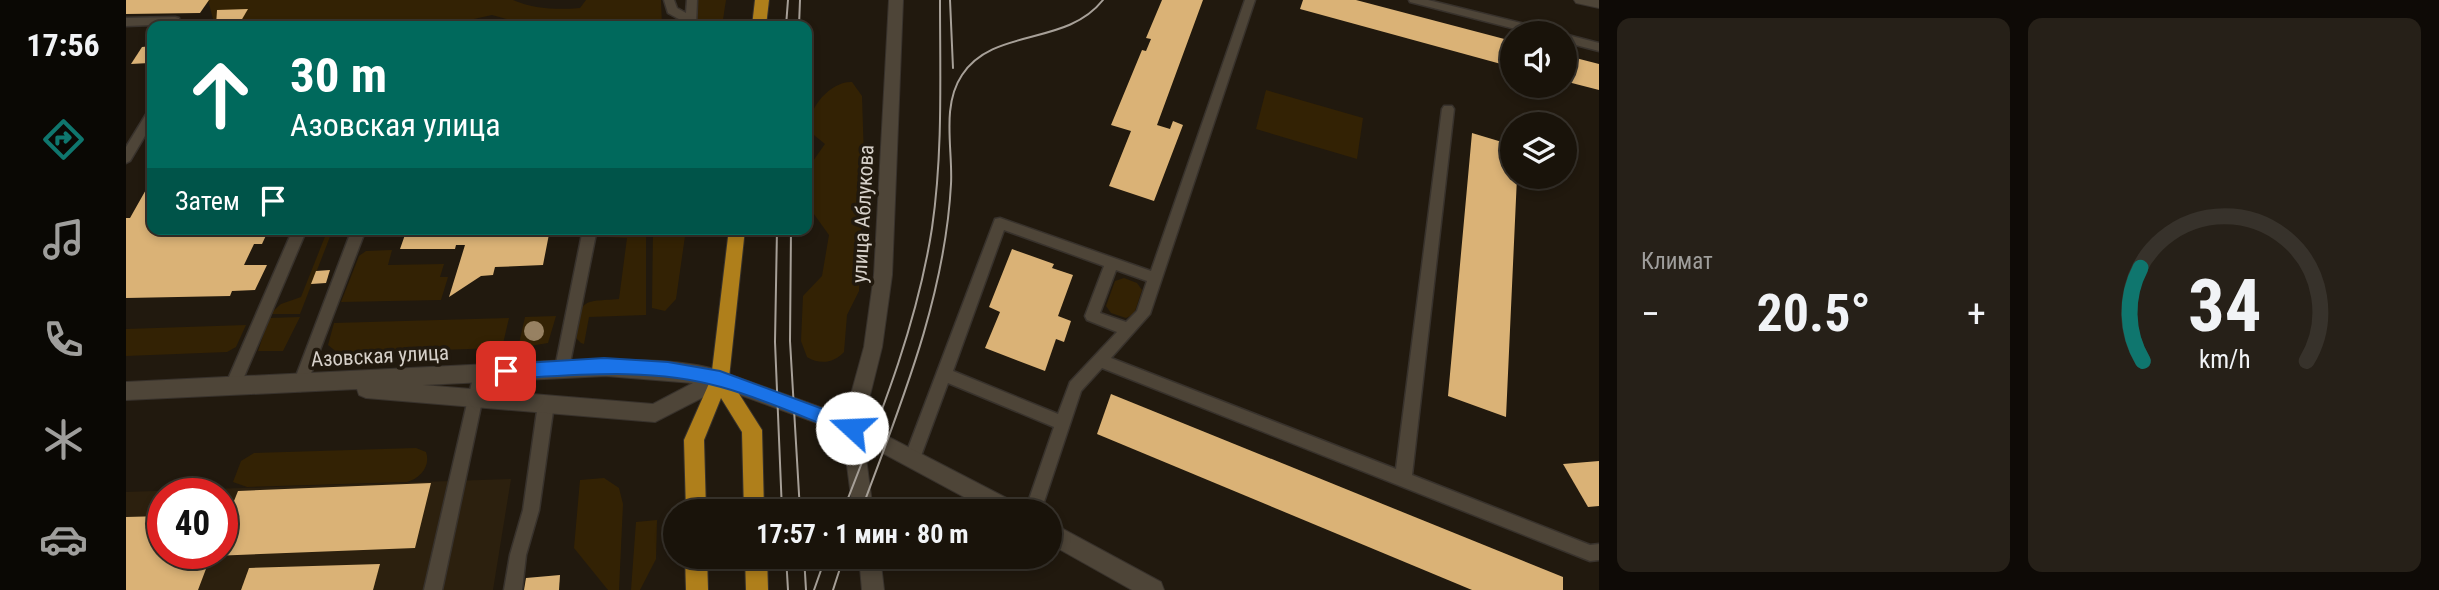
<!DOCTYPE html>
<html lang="ru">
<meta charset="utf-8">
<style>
:root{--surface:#19130a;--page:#262018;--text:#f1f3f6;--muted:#9f9e9c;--line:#37322b;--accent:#0f766e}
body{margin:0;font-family:"Roboto Condensed",sans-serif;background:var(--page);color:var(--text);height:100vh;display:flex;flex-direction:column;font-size:26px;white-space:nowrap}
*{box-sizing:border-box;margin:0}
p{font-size:23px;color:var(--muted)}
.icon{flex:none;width:38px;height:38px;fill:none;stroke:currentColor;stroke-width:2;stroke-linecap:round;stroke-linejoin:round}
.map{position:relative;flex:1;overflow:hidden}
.drawer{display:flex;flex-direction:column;gap:18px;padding:18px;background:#0e0a06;width:840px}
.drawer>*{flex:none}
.banner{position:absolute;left:21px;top:21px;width:665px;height:214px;border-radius:14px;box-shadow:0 4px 10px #0003,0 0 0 2px var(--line);background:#00695c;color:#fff;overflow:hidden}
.controls{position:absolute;left:1374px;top:21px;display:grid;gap:14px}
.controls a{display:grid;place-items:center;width:77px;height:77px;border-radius:50%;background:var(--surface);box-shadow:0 4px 10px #0003,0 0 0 2px var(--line);font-size:35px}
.speed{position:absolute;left:21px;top:478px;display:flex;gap:14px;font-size:35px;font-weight:700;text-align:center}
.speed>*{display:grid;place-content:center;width:91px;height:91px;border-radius:50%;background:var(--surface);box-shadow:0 4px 10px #0003,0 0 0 2px var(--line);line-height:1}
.speed .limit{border:10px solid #d22;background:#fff;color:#111}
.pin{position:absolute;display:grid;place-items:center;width:60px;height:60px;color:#fff;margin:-30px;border-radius:14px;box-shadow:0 4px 10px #0006}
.me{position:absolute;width:77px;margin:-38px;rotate:290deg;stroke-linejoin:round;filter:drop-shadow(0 0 5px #0008)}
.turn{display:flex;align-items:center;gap:24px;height:147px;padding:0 28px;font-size:32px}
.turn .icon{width:91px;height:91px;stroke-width:2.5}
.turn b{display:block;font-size:49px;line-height:60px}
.then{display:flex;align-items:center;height:66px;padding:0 28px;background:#0003;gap:14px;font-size:26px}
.big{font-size:52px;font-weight:700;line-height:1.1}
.drawer .widget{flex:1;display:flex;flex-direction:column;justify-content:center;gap:10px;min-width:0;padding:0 24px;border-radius:14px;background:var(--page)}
.drawer .dial{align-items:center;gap:0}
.dial svg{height:182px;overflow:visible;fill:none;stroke:var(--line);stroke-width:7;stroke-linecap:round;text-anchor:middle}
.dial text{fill:var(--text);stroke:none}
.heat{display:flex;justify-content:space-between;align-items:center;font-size:38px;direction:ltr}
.drawer .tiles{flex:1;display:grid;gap:18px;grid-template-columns:repeat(2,1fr)}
.trip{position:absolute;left:537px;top:499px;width:399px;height:70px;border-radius:35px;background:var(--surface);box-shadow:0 4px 10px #0003,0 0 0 2px var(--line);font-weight:700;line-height:70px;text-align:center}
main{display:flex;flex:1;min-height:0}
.menu{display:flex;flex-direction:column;width:126px;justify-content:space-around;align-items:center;background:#0a0804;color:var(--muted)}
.menu .icon{width:49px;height:49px}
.menu .current{color:var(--accent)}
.menu b{font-size:32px;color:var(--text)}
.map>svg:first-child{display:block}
.built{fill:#2c200e;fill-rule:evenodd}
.green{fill:#332204}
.building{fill:#dab276}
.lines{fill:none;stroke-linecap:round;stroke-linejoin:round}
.lane-casing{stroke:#38322c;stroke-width:3}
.street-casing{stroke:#38322c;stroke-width:2}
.secondary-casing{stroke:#38322c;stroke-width:2}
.primary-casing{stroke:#38322c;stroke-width:2}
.lane{fill:#4e4538;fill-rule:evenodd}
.street{fill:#4e4538;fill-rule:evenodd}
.secondary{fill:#4e4538;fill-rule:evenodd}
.primary{fill:#af7f1b;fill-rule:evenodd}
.tram{stroke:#a7a098;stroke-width:2}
.tree{fill:#978162}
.route{fill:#1a73e8;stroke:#114b97;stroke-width:2}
.labels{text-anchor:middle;stroke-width:7;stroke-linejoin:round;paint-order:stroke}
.street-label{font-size:21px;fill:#d6d0c9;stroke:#21190e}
</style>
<main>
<nav class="menu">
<b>17:56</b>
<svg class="icon current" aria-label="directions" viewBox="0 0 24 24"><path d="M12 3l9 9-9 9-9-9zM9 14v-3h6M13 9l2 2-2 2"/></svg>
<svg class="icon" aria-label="music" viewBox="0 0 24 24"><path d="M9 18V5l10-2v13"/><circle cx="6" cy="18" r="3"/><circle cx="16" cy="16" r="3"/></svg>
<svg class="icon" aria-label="phone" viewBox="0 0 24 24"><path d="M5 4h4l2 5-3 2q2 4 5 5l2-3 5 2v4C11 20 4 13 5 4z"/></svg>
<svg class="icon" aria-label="climate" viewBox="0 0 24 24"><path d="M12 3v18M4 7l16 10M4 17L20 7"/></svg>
<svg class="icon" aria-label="car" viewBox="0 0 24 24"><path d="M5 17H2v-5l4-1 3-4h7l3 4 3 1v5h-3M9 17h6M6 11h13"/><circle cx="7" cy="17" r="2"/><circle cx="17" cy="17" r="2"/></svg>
</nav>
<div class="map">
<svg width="1473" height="590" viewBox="0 0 1473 590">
<rect width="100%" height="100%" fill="#21190e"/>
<path class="built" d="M385 479 367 590H0V492ZM37 494H96V553H37Z"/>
<g class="green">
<path d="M82 0H387C408 9 431 10 454 8L460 0H535L536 26H405L366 15 316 26H111L87 19Z"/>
<polygon points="570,0 600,0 596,26 569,26"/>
<path d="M726 82 736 96 738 159 733 291 721 315 718 352C708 363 694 365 681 357L675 341 677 296 696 276 703 235 685 210 683 173 687 161 699 144 683 131C680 110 704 81 726 82Z"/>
<polygon points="1140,90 1237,118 1231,159 1130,129"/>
<polygon points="202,229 207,229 174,314 144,314 155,304 175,297"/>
<path d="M477 229H520V315L463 317 458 344 455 343 450 338C454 297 457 302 493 299L501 238 479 237Z"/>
<polygon points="527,229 560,229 550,299 539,311 526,308"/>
<polygon points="266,250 262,265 318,264 314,277 322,277 315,300 215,302 233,256 240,251"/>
<polygon points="998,278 1011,283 1016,290 1008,314 1000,318 985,313 980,306 989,281"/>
<polygon points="430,316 422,343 392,348 399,317"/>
<polygon points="174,317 157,351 132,351 143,318"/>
<polygon points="383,318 376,348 212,353 202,345 208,323"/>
<polygon points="120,325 110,347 101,352 0,356 0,329"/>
<path d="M290 448 300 452C305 466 294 478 281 482L121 487 107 482 115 461 128 453Z"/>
<polygon points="478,478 493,488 497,504 493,590 482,590 448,548 454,480"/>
<polygon points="531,520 530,559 514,590 505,590 510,522"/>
</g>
<g class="building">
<polygon points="0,0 83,0 74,13 0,14"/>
<polygon points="1036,0 1077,0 1031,125 1044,129 1047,121 1057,125 1028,201 983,186 1005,131 985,125 1016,50 1020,51 1025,39 1020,38"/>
<polygon points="1177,0 1230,0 1386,41 1386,67 1174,9"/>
<polygon points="122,9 112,26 90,26 91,10"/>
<polygon points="26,46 23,63 5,64 16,47"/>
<polygon points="1438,55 1473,64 1473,90 1438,81"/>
<polygon points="1346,133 1386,145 1386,177 1391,177 1380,417 1322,396"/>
<polygon points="26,179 26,229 143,229 136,244 128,244 118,265 141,265 129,290 106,291 104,296 0,298 0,218 4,218"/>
<polygon points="281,229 424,229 417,265 369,267 367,275 355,276 323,297 339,245 330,245 329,249 274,249"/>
<polygon points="886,249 928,264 926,268 947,275 932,316 945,321 938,342 930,339 919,371 859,348 874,312 863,307"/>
<polygon points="204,270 200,283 185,284 190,271"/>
<polygon points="985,394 1437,577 1437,590 1346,590 971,434"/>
<polygon points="1473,461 1473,506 1462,507 1437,464"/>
<polygon points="305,483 289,548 86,556 88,553 96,553 96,531 112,491"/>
<polygon points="96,502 106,502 96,526"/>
<polygon points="37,516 37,553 86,553 72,590 0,590 0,517"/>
<polygon points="254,564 247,590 115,590 123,568"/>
<polygon points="434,575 433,590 398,590 400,578"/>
</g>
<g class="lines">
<defs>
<g id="lane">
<polygon points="538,0 548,0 551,8 560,13 561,0 571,0 570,26 560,26 560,23 542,13"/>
<path d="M1119 0H1129L1024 314 985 358 1270 469 1316 109 1318 106H1326L1328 109 1286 475 1464 545 1473 544V560L1464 561 976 368 955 391 915 511H899L928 427 822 383 792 464 786 467 780 464 778 459 869 219 874 218 1025 271ZM878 230 978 266 959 316 961 320 991 332 944 382 932 414 827 371ZM990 270 1021 281 1011 311 1000 322 974 313Z"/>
<polygon points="1283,0 1302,0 1419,29 1425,33 1405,33 1284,2"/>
<polygon points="49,17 53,18 53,24 0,26 0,18"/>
<polygon points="1438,34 1473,43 1473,51 1438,42"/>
<polygon points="26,110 26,124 4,161 0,163 0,147 22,111"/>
<polygon points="167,229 181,229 112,391 107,393 102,391 99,386"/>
<polygon points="226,229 240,229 181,384 179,389 174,391 169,389 167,384"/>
<polygon points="457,229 471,229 443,368 441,373 436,375 431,373 429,368"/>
<polygon points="355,366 360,368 362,373 316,590 298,590 348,373 350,368"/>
<polygon points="420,397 425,399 428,404 413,510 400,555 396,590 378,590 384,555 397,510 412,404 415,399"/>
</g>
<g id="street">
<path d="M443 360C488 360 559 357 601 373L603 379 601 385 529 422 240 398 233 395 231 389 0 400V382ZM480 376 567 383 527 404 297 385Z"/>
<polygon points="726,418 892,504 895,511 864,511 738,443 747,511 727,511 716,427 719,421"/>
<polygon points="924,522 1035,582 1038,590 1006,590 924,544"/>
<polygon points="733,556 754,556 758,590 736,590"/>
</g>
<g id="secondary">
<polygon points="763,0 777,0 766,275 756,347 736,427 733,433 726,436 587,385 585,379 587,373 594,371 719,416 738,347 748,275"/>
<polygon points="1448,0 1473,0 1473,8 1450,3"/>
</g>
<g id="primary">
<polygon points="629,0 643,0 640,26 626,26"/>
<polygon points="603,229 619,229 603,378 636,430 638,511 618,511 616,432 595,398 578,440 580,511 560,511 558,440 585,379"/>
<polygon points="559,556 581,556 582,590 560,590"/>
<polygon points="619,556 641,556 642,590 620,590"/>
</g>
</defs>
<use href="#lane" class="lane-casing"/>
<use href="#street" class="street-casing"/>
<use href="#secondary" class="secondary-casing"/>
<use href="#primary" class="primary-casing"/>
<use href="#lane" class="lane"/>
<use href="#street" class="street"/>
<use href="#secondary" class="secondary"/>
<use href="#primary" class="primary"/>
<g class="tram">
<polyline points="824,0 827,68"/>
<polyline points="660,26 662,0"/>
<polyline points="673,26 674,0"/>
<polyline points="651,229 649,342 656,511"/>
<polyline points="665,229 664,341 674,511"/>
<path d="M717 511C753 419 791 326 806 228 817 153 814 76 814 0"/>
<path d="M735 511C774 406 819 298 825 184 827 150 815 106 836 75 867 27 940 47 977 0"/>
<polyline points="660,556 662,590"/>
<polyline points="678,556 680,590"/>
<polyline points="688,590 700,556"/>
<polyline points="707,590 718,556"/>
</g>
</g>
<circle class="tree" cx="408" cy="331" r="10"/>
<path class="route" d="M478 358 542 362 594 371 732 422 735 428 732 433 726 436C683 420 639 399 595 387 525 367 451 375 380 379L372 371 380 364Z"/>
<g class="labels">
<g class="street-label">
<text transform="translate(737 214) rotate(-87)" y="7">улица Аблукова</text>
<text transform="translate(254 356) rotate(-3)" y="7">Азовская улица</text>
</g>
</g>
</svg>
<div class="controls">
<a><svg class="icon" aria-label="sound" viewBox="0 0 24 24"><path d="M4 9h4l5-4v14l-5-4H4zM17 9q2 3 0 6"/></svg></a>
<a><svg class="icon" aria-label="layers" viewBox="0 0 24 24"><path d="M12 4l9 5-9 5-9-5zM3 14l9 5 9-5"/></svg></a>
</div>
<div class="speed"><div class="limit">40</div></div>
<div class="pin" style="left:380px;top:371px;background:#d93025"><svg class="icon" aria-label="arrive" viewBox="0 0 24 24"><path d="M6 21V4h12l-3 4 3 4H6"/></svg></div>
<svg class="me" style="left:726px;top:428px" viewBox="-20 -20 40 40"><circle r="19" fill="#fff"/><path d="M0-13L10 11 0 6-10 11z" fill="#1a73e8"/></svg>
<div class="trip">17:57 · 1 мин · 80 m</div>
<div class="banner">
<div class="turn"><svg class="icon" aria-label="ahead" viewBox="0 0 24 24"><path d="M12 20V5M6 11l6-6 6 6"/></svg><div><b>30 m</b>Азовская улица</div></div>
<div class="then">Затем<svg class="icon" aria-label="arrive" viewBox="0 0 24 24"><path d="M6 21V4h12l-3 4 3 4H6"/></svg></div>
</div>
</div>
<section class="drawer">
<div class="tiles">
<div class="widget"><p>Климат</p>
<div class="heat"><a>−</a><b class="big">20.5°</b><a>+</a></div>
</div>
<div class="widget dial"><svg viewBox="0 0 100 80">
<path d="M14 69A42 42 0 1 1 86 69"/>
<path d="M14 69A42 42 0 0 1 13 28" stroke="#0f766e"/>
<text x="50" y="56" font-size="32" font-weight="700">34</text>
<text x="50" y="72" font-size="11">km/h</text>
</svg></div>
</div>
</section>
</main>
